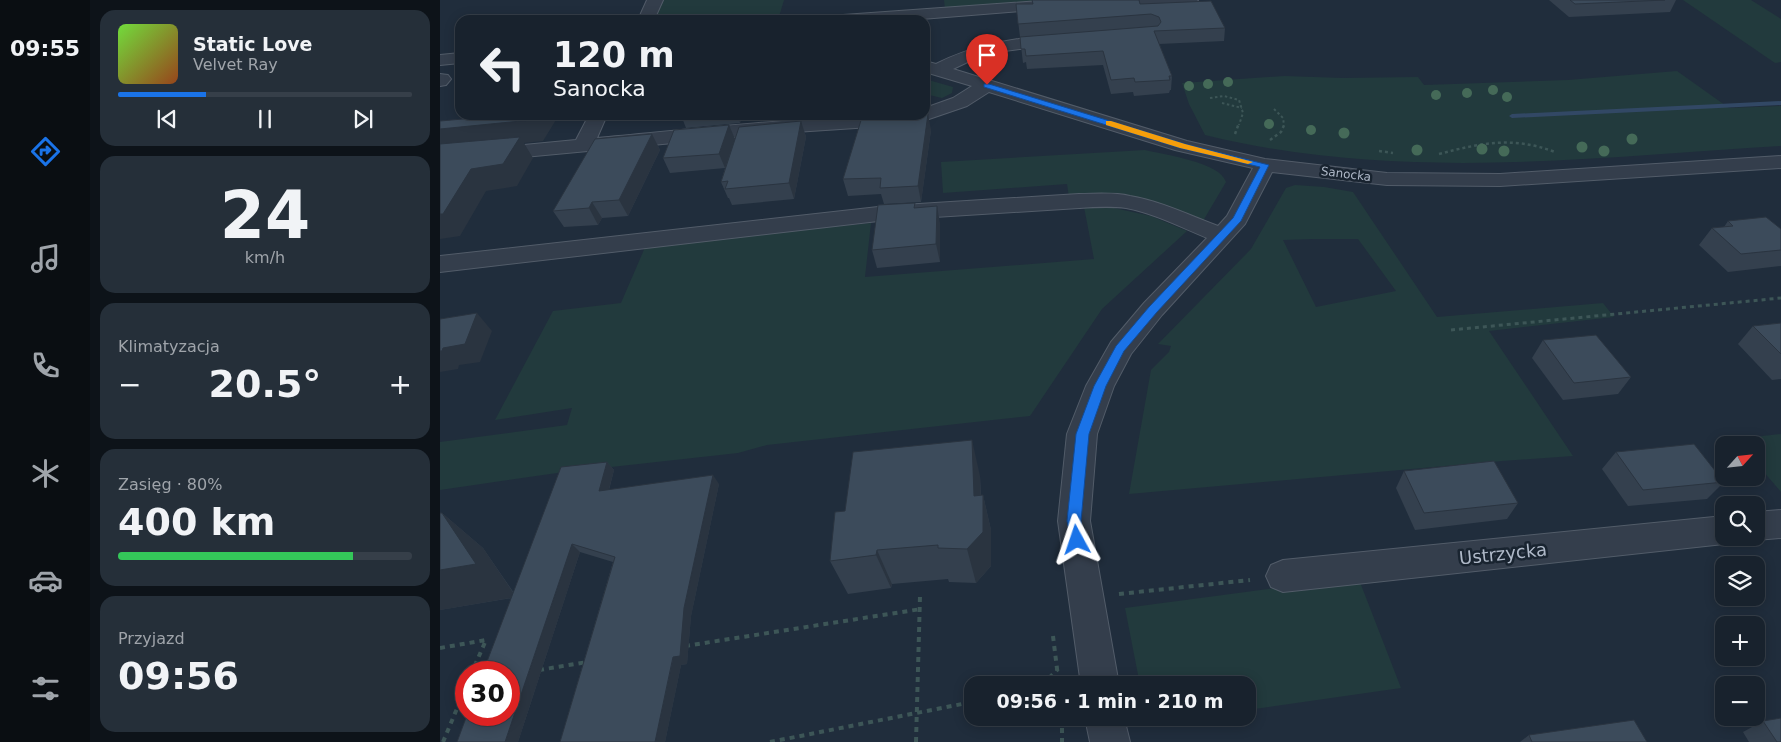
<!DOCTYPE html>
<html lang="pl">
<meta charset="utf-8">
<style>
:root{--surface:#18222d;--page:#252f39;--text:#f1f3f6;--muted:#9fa4aa;--line:#363f49;--accent:#1a73e8}
body{margin:0;font-family:"DejaVu Sans",sans-serif;background:var(--page);color:var(--text);height:100vh;display:flex;flex-direction:column;font-size:19px;white-space:nowrap}
*{box-sizing:border-box;margin:0}
p{font-size:16px;color:var(--muted)}
.icon{flex:none;width:28px;height:28px;fill:none;stroke:currentColor;stroke-width:2;stroke-linecap:round;stroke-linejoin:round}
.map{position:relative;flex:1;overflow:hidden}
.panel{display:flex;flex-direction:column;gap:10px;padding:10px;background:#0d1319;width:350px}
.panel>*{flex:none}
.guide{position:absolute;left:15px;top:15px;width:475px;height:105px;border-radius:15px;box-shadow:0 2px 12px #0003,0 0 0 1px var(--line);background:#18222d;color:var(--text);overflow:hidden}
.needle{width:32px;rotate:63deg}
.controls{position:absolute;left:1275px;top:436px;display:grid;gap:10px}
.controls a{display:grid;place-items:center;width:50px;height:50px;border-radius:10px;background:var(--surface);box-shadow:0 2px 12px #0003,0 0 0 1px var(--line);font-size:25px}
.speed{position:absolute;left:15px;top:661px;display:flex;gap:10px;font-size:25px;font-weight:700;text-align:center}
.speed>*{display:grid;place-content:center;width:65px;height:65px;border-radius:50%;background:var(--surface);box-shadow:0 2px 12px #0003,0 0 0 1px var(--line);line-height:1}
.speed .limit{border:8px solid #d22;background:#fff;color:#111}
.pin{position:absolute;display:grid;place-items:center;width:42px;height:42px;color:#fff;margin:-51px -21px;border-radius:50% 50% 50% 0;rotate:-45deg;box-shadow:0 0 5px #0007}
.pin .icon{rotate:45deg}
.me{position:absolute;width:55px;margin:-28px;rotate:355deg;stroke-linejoin:round;filter:drop-shadow(0 0 4px #0008)}
.turn{display:flex;align-items:center;gap:18px;height:105px;padding:0 15px;font-size:22px}
.turn .icon{width:65px;height:65px;stroke-width:2.5}
.turn b{display:block;font-size:35px;line-height:42px}
.big{font-size:38px;font-weight:600;line-height:1.1}
.panel .card{flex:1;display:flex;flex-direction:column;justify-content:center;gap:8px;min-width:0;padding:0 18px;border-radius:15px;background:var(--page)}
.panel .dial{align-items:center;gap:0}
.dial b{font-size:65px;line-height:1}
.song{display:flex;align-items:center;gap:15px}
.cover{width:60px;height:60px;border-radius:8px;background:linear-gradient(135deg,hsl(100 70% 55%),hsl(20 70% 35%))}
.played{height:5px;border-radius:2px;background:linear-gradient(90deg,var(--accent) 30%,var(--line) 30%)}
.keys{display:flex;justify-content:space-around;direction:ltr}
.heat{display:flex;justify-content:space-between;align-items:center;font-size:28px;direction:ltr}
.charge{height:8px;border-radius:4px;background:linear-gradient(90deg,#34c759 80%,var(--line) 0)}
.trip{position:absolute;left:524px;top:676px;width:292px;height:50px;border-radius:15px;background:var(--surface);box-shadow:0 2px 12px #0003,0 0 0 1px var(--line);font-weight:600;line-height:50px;text-align:center}
main{display:flex;flex:1;min-height:0}
.menu{display:flex;flex-direction:column;width:90px;justify-content:space-around;align-items:center;background:#0a0e12;color:var(--muted)}
.menu .icon{width:35px;height:35px}
.menu .on{color:var(--accent)}
.menu b{font-size:22px;color:var(--text)}
.map>svg:first-child{display:block}
.green{fill:#223a3d;fill-rule:evenodd}
.lines{fill:none;stroke-linecap:round;stroke-linejoin:round}
.stream{fill:#324865;fill-rule:evenodd}
.minor-casing{stroke:#525c69;stroke-width:2}
.path-far3{stroke:#3d5657;stroke-width:2;stroke-dasharray:2.5 2.5;stroke-linecap:butt}
.path-far2{stroke:#3d5657;stroke-width:2.5;stroke-dasharray:3 3;stroke-linecap:butt}
.path-far1{stroke:#3d5657;stroke-width:3;stroke-dasharray:4 4;stroke-linecap:butt}
.path{stroke:#3d5657;stroke-width:4;stroke-dasharray:5 5;stroke-linecap:butt}
.minor{fill:#343e4c;fill-rule:evenodd}
.tree{fill:#456a58}
.wall{fill:#34404e}
.shaded-wall{fill:#2a3440}
.building{fill:#3c4b5b;stroke:#2a3440}
.route{fill:#1a73e8;stroke:#114b97}
.slow{fill:#f59e0b}
.labels{text-anchor:middle;stroke-width:5;stroke-linejoin:round;paint-order:stroke}
.far-street-label{font-size:12px;fill:#afb9c8;stroke:#192430}
.near-street-label{font-size:18px;fill:#afb9c8;stroke:#192430}
</style>
<main>
<nav class="menu">
<b>09:55</b>
<svg class="icon on" aria-label="directions" viewBox="0 0 24 24"><path d="M12 3l9 9-9 9-9-9zM9 14v-3h6M13 9l2 2-2 2"/></svg>
<svg class="icon" aria-label="music" viewBox="0 0 24 24"><path d="M9 18V5l10-2v13"/><circle cx="6" cy="18" r="3"/><circle cx="16" cy="16" r="3"/></svg>
<svg class="icon" aria-label="phone" viewBox="0 0 24 24"><path d="M5 4h4l2 5-3 2q2 4 5 5l2-3 5 2v4C11 20 4 13 5 4z"/></svg>
<svg class="icon" aria-label="climate" viewBox="0 0 24 24"><path d="M12 3v18M4 7l16 10M4 17L20 7"/></svg>
<svg class="icon" aria-label="car" viewBox="0 0 24 24"><path d="M5 17H2v-5l4-1 3-4h7l3 4 3 1v5h-3M9 17h6M6 11h13"/><circle cx="7" cy="17" r="2"/><circle cx="17" cy="17" r="2"/></svg>
<svg class="icon" aria-label="filters" viewBox="0 0 24 24"><path d="M4 7h16M4 17h16"/><circle cx="9" cy="7" r="2"/><circle cx="15" cy="17" r="2"/></svg>
</nav>
<section class="panel">
<div class="card">
<div class="song"><i class="cover"></i><div><b>Static Love</b><p>Velvet Ray</p></div></div>
<div class="played"></div>
<div class="keys"><svg class="icon" aria-label="previous" viewBox="0 0 24 24"><path d="M18 5L8 12l10 7zM5 5v14"/></svg><svg class="icon" aria-label="pause" viewBox="0 0 24 24"><path d="M8 5v14M16 5v14"/></svg><svg class="icon" aria-label="next" viewBox="0 0 24 24"><path d="M6 5l10 7-10 7zM19 5v14"/></svg></div>
</div>
<div class="card dial"><b>24</b><p>km/h</p></div>
<div class="card"><p>Klimatyzacja</p>
<div class="heat"><a>−</a><b class="big">20.5°</b><a>+</a></div>
</div>
<div class="card"><p>Zasięg · 80%</p><b class="big">400 km</b><div class="charge"></div></div>
<div class="card"><p>Przyjazd</p><b class="big">09:56</b></div>
</section>
<div class="map">
<svg width="1341" height="742" viewBox="0 0 1341 742">
<rect width="100%" height="100%" fill="#202d3c"/>
<g class="green">
<polygon points="218,0 344,0 338,20 211,20"/>
<polygon points="504,0 674,0 505,9"/>
<polygon points="1243,0 1311,0 1341,19 1341,62 1335,63"/>
<path d="M1237 71 1289 108 1341 106V146C1146 158 957 182 765 135L749 104 742 83 844 76 903 78 978 77 984 85 1128 80Z"/>
<polygon points="485,79 513,87 512,93 502,98 485,94"/>
<path d="M705 150C725 155 780 162 786 182L763 221 629 197 627 184 503 193 501 162Z"/>
<path d="M855 185 884 187 913 192 997 317 1163 303 1174 317 1049 331 1133 456 1062 461 689 494 711 370 729 352 731 346 718 344 811 249 846 188ZM873 239H918L956 291 876 307 843 240Z"/>
<polygon points="644,207 674,208 711,216 747,231 662,309 590,416 327,445 298,453 117,473 0,490 0,442 127,425 132,408 55,420 113,311 181,303 206,245 431,223 425,277 654,259"/>
<polygon points="1341,434 1341,492 1316,463 1316,445 1300,445 1296,439"/>
<polygon points="918,577 961,688 808,710 808,685 700,685 685,608"/>
</g>
<g class="lines">
<polygon class="stream" points="1341,101 1341,105 1072,118 1069,116 1072,114"/>
<defs>
<g id="minor">
<polygon points="207,0 223,0 214,20 198,20"/>
<polygon points="614,0 619,2 622,5 619,8 469,20 395,20 397,17 403,15"/>
<polygon points="656,0 758,0 755,3 750,5 662,8 657,6 654,3"/>
<path d="M618 35 624 37 626 40 624 43 557 52 534 59 513 69 747 141 825 159 947 173 1060 174 1341 156V168L1060 186 947 185 832 172 805 224 722 315 691 354 674 386 657 434 650 521 679 685H641L618 521 627 434 646 386 671 342 704 303 767 238C741 227 713 213 686 208 670 206 655 207 639 208L447 220 0 272V256L447 206 639 194C656 194 673 192 690 196 720 201 749 215 778 226L787 216 813 168 735 150 549 92 527 106 489 119 461 125 340 133 0 165V153L136 140 149 115H167L157 138C266 128 375 115 485 115V108L513 98 532 86 485 72V61L496 64C535 44 575 38 618 35Z"/>
<polygon points="20,53 20,63 0,65 0,55"/>
<polygon points="0,74 8,75 11,79 6,85 0,86"/>
<polygon points="1341,510 1341,538 1316,540 1308,538 1316,538 1316,512"/>
<polygon points="1284,516 1284,538 1297,538 1296,540 1284,544 843,592 831,587 826,576 831,565 843,560"/>
<polygon points="645,718 684,718 690,742 650,742"/>
</g>
</defs>
<use href="#minor" class="minor-casing"/>
<g class="path-far3">
<polyline points="770,98 784,96 799,100 803,113 799,125"/>
<polyline points="782,103 802,108"/>
<polyline points="834,109 843,118 844,125"/>
</g>
<g class="path-far2">
<polyline points="795,134 799,123"/>
<polyline points="830,140 841,132 845,123"/>
<polyline points="939,151 953,153"/>
<path d="M999 154C1041 143 1073 136 1115 152"/>
</g>
<polyline class="path-far1" points="1011,330 1341,298"/>
<g class="path">
<polyline points="679,594 810,580"/>
<polyline points="613,636 619,685"/>
<polyline points="245,646 481,609"/>
<polyline points="0,648 46,640 32,672"/>
<polyline points="99,670 147,662"/>
<polyline points="602,685 618,669"/>
<polyline points="622,718 622,742"/>
<polyline points="3,742 26,687"/>
<polyline points="330,742 532,702"/>
<polyline points="476,742 480,596"/>
</g>
<use href="#minor" class="minor"/>
</g>
<g class="tree">
<circle cx="788" cy="82" r="5"/>
<circle cx="768" cy="84" r="5"/>
<circle cx="749" cy="86" r="5"/>
<circle cx="1053" cy="90" r="5"/>
<circle cx="1027" cy="93" r="5"/>
<circle cx="996" cy="95" r="5"/>
<circle cx="1067" cy="97" r="5"/>
<circle cx="829" cy="124" r="5"/>
<circle cx="871" cy="130" r="5"/>
<circle cx="904" cy="133" r="5.5"/>
<circle cx="1192" cy="139" r="5.5"/>
<circle cx="1142" cy="147" r="5.5"/>
<circle cx="1042" cy="149" r="5.5"/>
<circle cx="977" cy="150" r="5.5"/>
<circle cx="1064" cy="151" r="5.5"/>
<circle cx="1164" cy="151" r="5.5"/>
</g>
<g class="wall">
<polygon points="592,0 700,4 785,28 784,41 719,44 732,76 731,90 730,90 729,93 694,96 693,92 671,94 663,65 587,69 586,62 583,63 580,37 619,34 580,37 576,4 593,4"/>
<polygon points="1109,0 1236,0 1230,12 1129,17"/>
<polygon points="241,115 303,115 300,123 246,128"/>
<polygon points="361,121 366,137 354,199 292,205 289,198 288,198 281,182 285,168 230,173 223,158 289,125 295,139"/>
<polygon points="491,130 481,202 444,204 441,194 408,196 403,179"/>
<polygon points="212,134 220,150 188,216 162,218 158,225 124,227 113,211"/>
<polygon points="476,208 500,223 500,262 437,268 432,250"/>
<polygon points="1288,221 1341,229 1341,266 1288,272 1259,245 1272,228 1284,227"/>
<polygon points="1341,323 1341,379 1332,380 1298,344 1313,326"/>
<polygon points="1103,340 1191,377 1178,394 1123,400 1092,358"/>
<polygon points="1176,452 1284,482 1267,499 1188,506 1162,469"/>
<polygon points="167,462 174,470 169,490 279,484 251,616 247,664 241,665 225,742 120,742 173,562 140,552 78,742 17,742 72,598 0,610 2,513 43,548 74,593"/>
<polygon points="964,471 1078,503 1067,519 975,530 956,488"/>
<polygon points="540,476 541,495 543,495 551,530 551,566 536,583 509,582 508,579 452,584 451,588 408,594 390,561 405,511"/>
<polygon points="1323,721 1341,742 1309,742 1303,732"/>
<polygon points="1089,735 1207,742 1080,742"/>
</g>
<g class="shaded-wall">
<polygon points="488,114 491,130 481,202 478,186"/>
<polygon points="94,115 119,115 103,141 84,143 93,158 77,186 46,191 20,236 0,239 0,129"/>
<polygon points="298,115 303,115 300,123"/>
<polygon points="361,121 366,137 354,199 349,183"/>
<polygon points="289,125 295,139 285,168 279,154"/>
<polygon points="212,134 220,150 188,216 179,200"/>
<polygon points="152,202 162,218 158,225 149,208"/>
<polygon points="497,206 500,223 500,262 496,244"/>
<polygon points="37,313 52,331 40,362 19,365 18,369 0,372 0,351"/>
<polygon points="532,440 540,476 542,532 534,496"/>
<polygon points="167,462 174,470 166,500 159,491"/>
<polygon points="273,475 279,484 251,616 247,664 241,665 225,742 215,742"/>
<polygon points="543,495 551,530 551,566 536,583 527,549"/>
<polygon points="2,513 43,548 76,597 0,610 0,570"/>
<polygon points="132,544 140,552 78,742 65,742"/>
<polygon points="437,550 452,584 451,588 436,555"/>
</g>
<g class="building">
<polygon points="592,0 699,0 700,4 771,1 785,28 714,31 732,76 729,76 730,80 695,82 694,78 671,80 663,51 586,56 585,49 581,49 580,37 718,26 721,22 719,17 711,14 578,24 576,4 593,4"/>
<polygon points="1130,0 1225,0 1135,4"/>
<polygon points="485,114 488,114 478,186 440,188 441,178 403,179 422,117 485,115"/>
<polygon points="36,115 94,115 91,120 0,129 0,121 34,118"/>
<polygon points="361,121 349,183 285,189 288,181 281,182 299,127"/>
<polygon points="289,125 279,154 223,158 234,130"/>
<polygon points="212,134 179,200 152,202 149,208 113,211 155,139"/>
<polygon points="80,137 63,164 31,169 3,214 0,214 0,144"/>
<polygon points="475,203 474,208 497,206 496,244 432,250 438,205"/>
<polygon points="1326,217 1341,229 1341,250 1301,254 1272,228 1293,226 1288,221"/>
<polygon points="37,313 25,344 3,348 2,351 0,351 0,319"/>
<polygon points="1341,323 1341,354 1313,326"/>
<polygon points="1156,335 1191,377 1134,383 1103,340"/>
<polygon points="532,440 534,496 543,495 543,532 527,549 498,548 498,545 437,550 436,555 390,561 395,512 405,511 413,452"/>
<polygon points="1254,444 1284,482 1203,490 1176,452"/>
<polygon points="1054,461 1078,503 984,513 964,471"/>
<polygon points="167,462 159,491 273,475 244,608 240,656 233,657 215,742 120,742 175,557 132,544 65,742 17,742 27,715 69,715 69,672 43,672 121,467"/>
<polygon points="0,513 2,513 36,564 0,570"/>
<polygon points="1341,718 1341,742 1337,742 1323,721"/>
<polygon points="1194,720 1207,742 1092,742 1089,735"/>
</g>
<polygon class="route" points="544,84 549,84 745,144 829,165 801,221 717,312 684,351 666,386 649,434 641,521 644,540 642,545 637,546 632,545 627,521 636,434 654,386 676,346 709,307 793,218 820,167 740,148 544,87"/>
<polygon class="slow" points="666,121 671,121 745,144 813,162 808,164 740,148 666,125"/>
<g class="labels">
<g class="far-street-label">
<text transform="translate(906 174) rotate(7)" y="4">Sanocka</text>
</g>
<g class="near-street-label">
<text transform="translate(1063 554) rotate(-6)" y="6">Ustrzycka</text>
</g>
</g>
</svg>
<div class="controls">
<a><svg class="needle" viewBox="-14 -14 28 28"><path d="M0-13l5 13h-10z" fill="#e53935"/><path d="M0 13l5-13h-10z" fill="#9fa4aa"/></svg></a>
<a><svg class="icon" aria-label="search" viewBox="0 0 24 24"><circle cx="10" cy="10" r="6"/><path d="M15 15l6 6"/></svg></a>
<a><svg class="icon" aria-label="layers" viewBox="0 0 24 24"><path d="M12 4l9 5-9 5-9-5zM3 14l9 5 9-5"/></svg></a>
<a>+</a>
<a>−</a>
</div>
<div class="speed"><div class="limit">30</div></div>
<div class="pin" style="left:547px;top:85px;background:#d93025"><svg class="icon" aria-label="arrive" viewBox="0 0 24 24"><path d="M6 21V4h12l-3 4 3 4H6"/></svg></div>
<svg class="me" style="left:637px;top:540px" viewBox="-20 -20 40 40"><path d="M0-17L14 15 0 8-14 15z" fill="#1a73e8" stroke="#fff" stroke-width="4"/></svg>
<div class="trip">09:56 · 1 min · 210 m</div>
<div class="guide">
<div class="turn"><svg class="icon" aria-label="left" viewBox="0 0 24 24"><path d="M17 20v-9H6M10 6l-5 5 5 5"/></svg><div><b>120 m</b>Sanocka</div></div>
</div>
</div>
</main>
